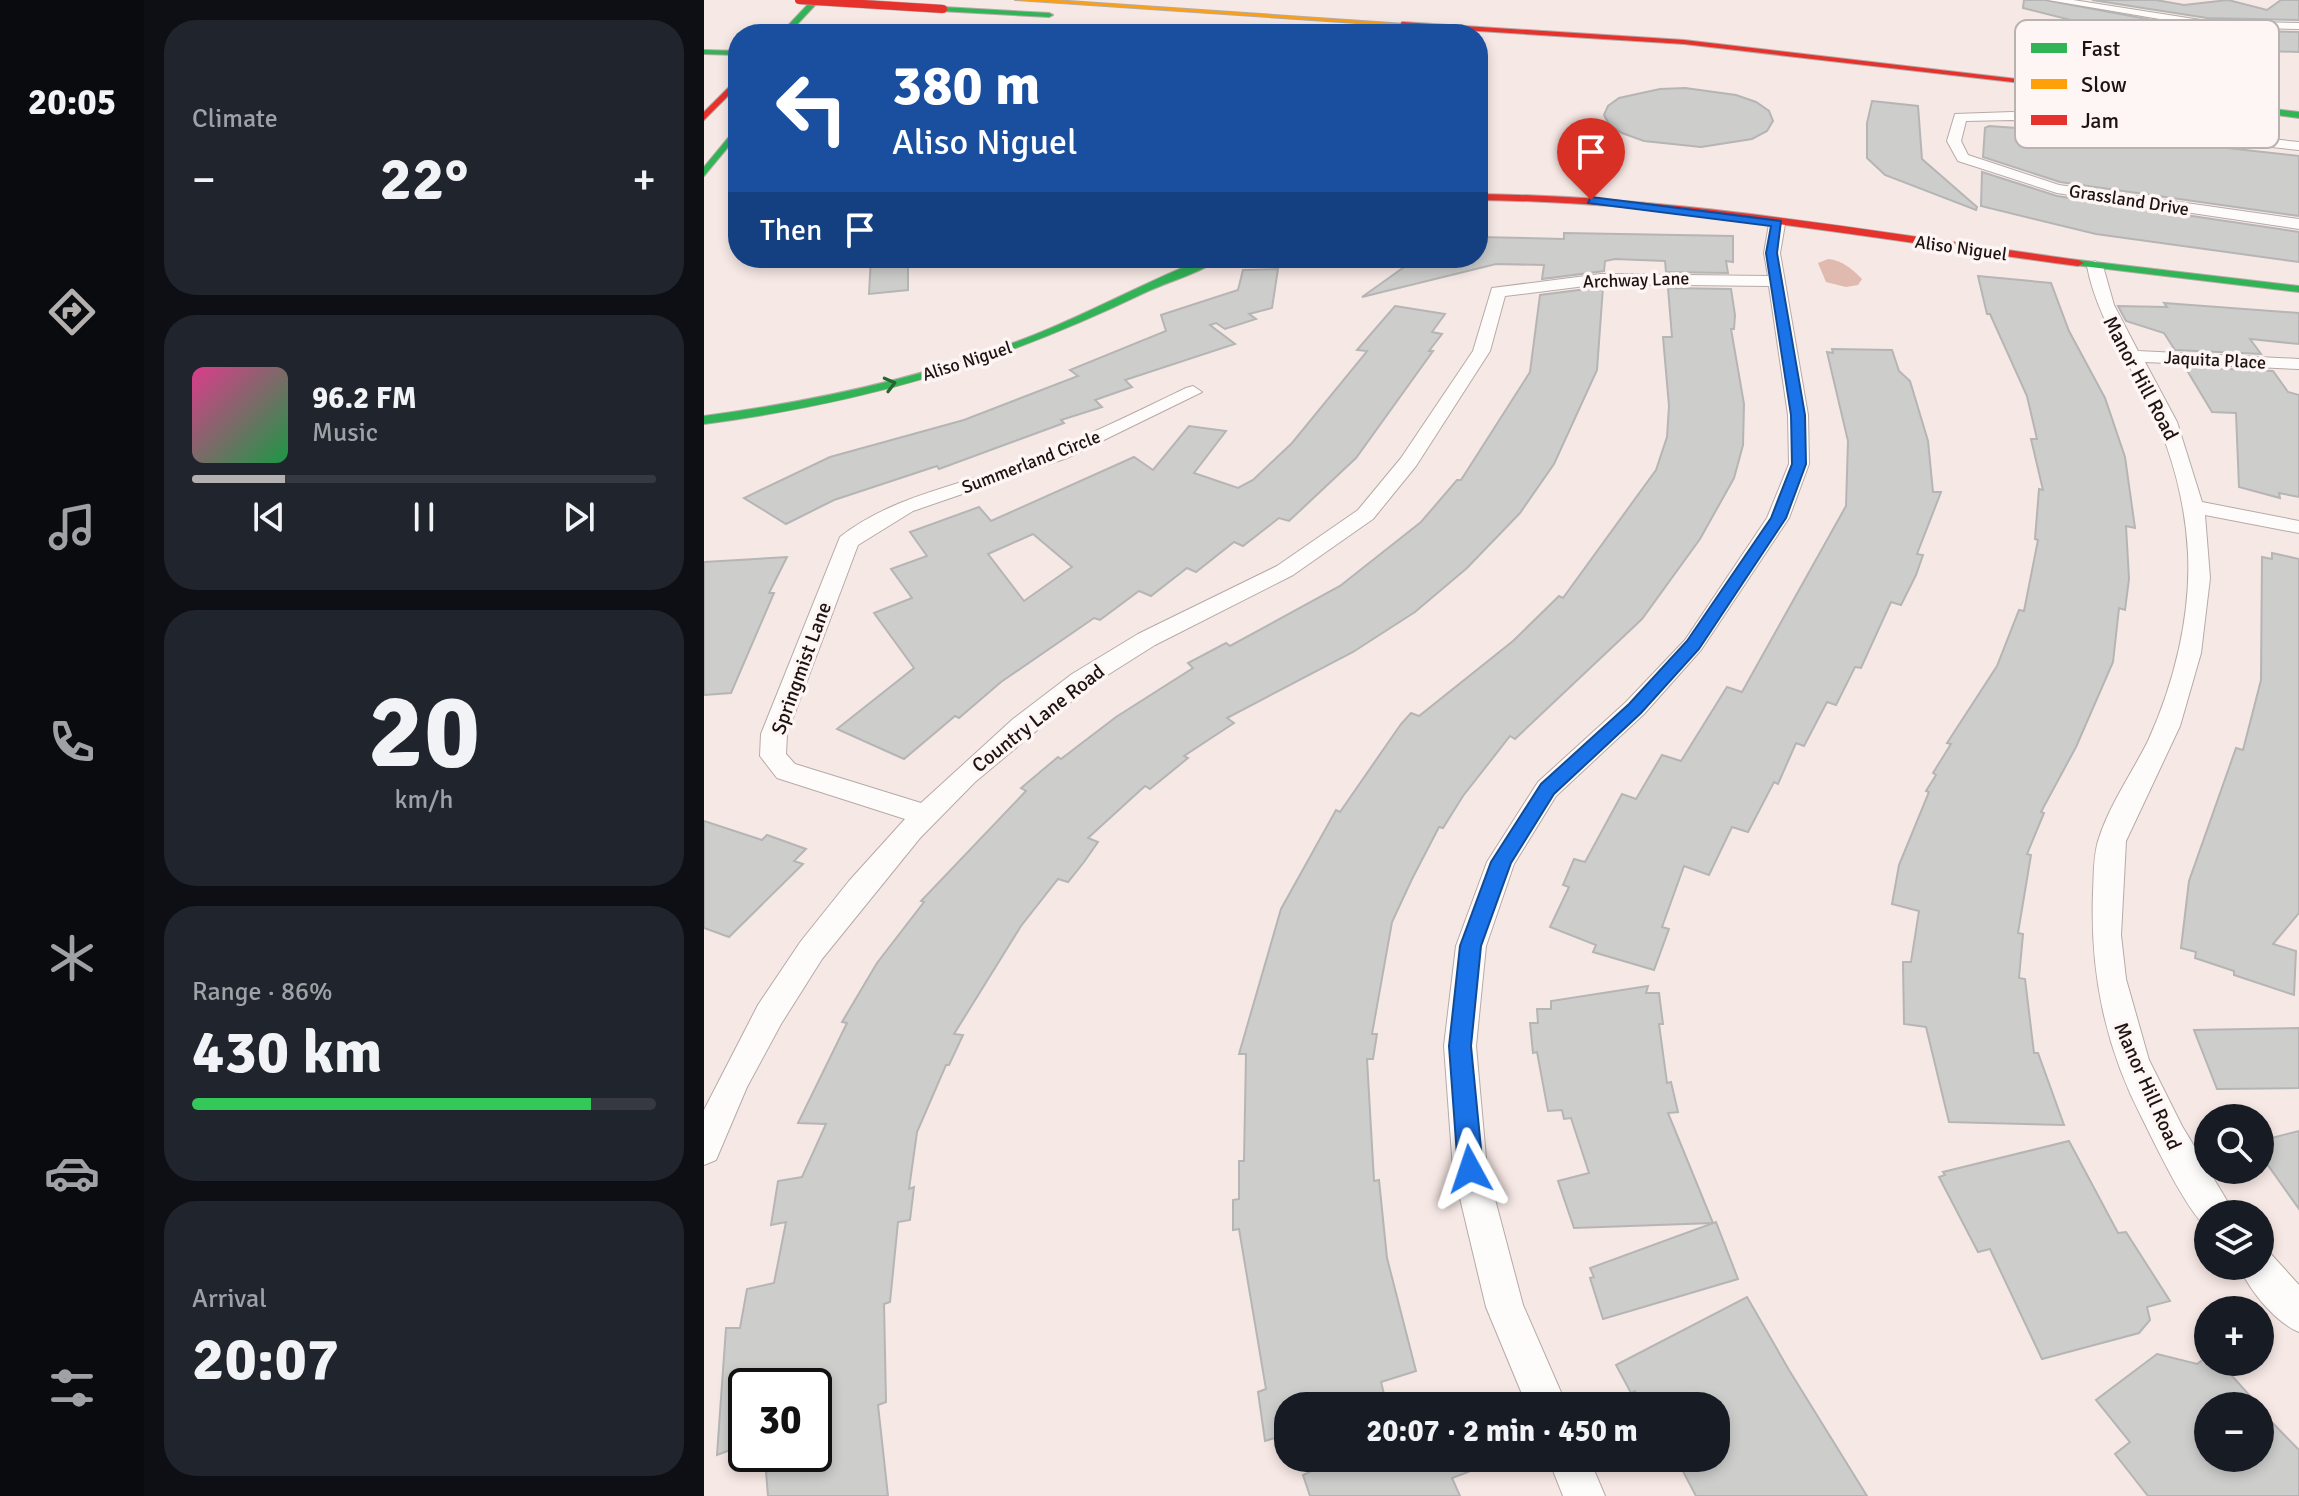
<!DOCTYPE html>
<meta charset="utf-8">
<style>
:root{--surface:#171b24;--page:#20242c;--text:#f1f3f6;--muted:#9ea1a6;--line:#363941;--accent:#b4b0b0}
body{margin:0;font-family:Signika,sans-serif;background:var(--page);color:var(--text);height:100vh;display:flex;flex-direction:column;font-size:30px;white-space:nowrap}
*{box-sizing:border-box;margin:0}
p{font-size:26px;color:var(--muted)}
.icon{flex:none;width:44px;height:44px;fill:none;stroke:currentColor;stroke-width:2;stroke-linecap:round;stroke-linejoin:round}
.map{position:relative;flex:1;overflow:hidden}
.details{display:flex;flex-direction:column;gap:20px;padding:20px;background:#0d0f14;width:560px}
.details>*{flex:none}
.banner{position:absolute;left:24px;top:24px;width:760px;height:244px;border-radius:32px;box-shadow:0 4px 12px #0003;background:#1a4fa0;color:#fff;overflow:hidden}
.tools{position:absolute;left:1490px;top:1104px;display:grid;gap:16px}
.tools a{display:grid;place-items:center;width:80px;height:80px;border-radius:50%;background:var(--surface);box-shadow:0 4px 12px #0003;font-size:40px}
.speed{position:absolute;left:24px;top:1368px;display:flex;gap:16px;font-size:40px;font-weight:700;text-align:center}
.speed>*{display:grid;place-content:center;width:104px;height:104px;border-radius:50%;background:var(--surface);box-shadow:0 4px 12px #0003;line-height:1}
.speed .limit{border:4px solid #111;border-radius:12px;background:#fff;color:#111}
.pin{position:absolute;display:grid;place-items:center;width:68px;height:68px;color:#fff;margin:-82px -34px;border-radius:50% 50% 50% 0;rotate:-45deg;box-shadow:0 0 8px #0007}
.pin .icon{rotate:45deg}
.me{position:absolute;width:88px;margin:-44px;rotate:355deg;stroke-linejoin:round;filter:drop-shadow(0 0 6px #0008)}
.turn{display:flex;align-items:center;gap:28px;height:168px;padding:0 32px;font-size:36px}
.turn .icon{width:104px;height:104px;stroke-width:2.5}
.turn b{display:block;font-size:56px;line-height:68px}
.then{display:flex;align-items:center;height:76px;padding:0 32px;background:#0003;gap:16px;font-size:30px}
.big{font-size:60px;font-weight:800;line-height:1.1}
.details .widget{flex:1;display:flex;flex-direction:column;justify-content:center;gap:12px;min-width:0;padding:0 28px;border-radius:32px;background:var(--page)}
.details .dial{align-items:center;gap:0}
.dial b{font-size:104px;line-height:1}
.song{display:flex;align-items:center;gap:24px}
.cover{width:96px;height:96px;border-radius:12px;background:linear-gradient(135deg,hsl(330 70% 55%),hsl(140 70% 35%))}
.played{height:8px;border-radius:4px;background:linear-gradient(90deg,var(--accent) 20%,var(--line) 20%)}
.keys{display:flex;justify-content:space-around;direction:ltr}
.heat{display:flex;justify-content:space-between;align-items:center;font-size:44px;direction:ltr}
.charge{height:12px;border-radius:6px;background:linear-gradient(90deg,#34c759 86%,var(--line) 0)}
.trip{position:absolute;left:570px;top:1392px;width:456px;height:80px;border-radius:32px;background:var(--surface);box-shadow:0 4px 12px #0003;font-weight:800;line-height:80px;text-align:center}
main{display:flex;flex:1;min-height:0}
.tab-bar{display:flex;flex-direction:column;width:144px;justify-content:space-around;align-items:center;background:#090b0e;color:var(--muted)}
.tab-bar .icon{width:56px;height:56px}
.tab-bar .active{color:var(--accent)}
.tab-bar b{font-size:36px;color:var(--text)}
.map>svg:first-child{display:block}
.water{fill:#e0b9af}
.building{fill:#cdcecc;stroke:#b5b5b5;stroke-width:2;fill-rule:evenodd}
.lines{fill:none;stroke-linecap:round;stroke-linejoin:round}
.secondary-tunnel{stroke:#d6c8c5;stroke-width:20;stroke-dasharray:20 10;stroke-linecap:butt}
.street-casing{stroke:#b6aaa7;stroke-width:2}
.fast-casing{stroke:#b6aaa7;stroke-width:2}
.slow-casing{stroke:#b6aaa7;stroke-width:2}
.jam-casing{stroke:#b6aaa7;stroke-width:2}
.street{fill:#fefcfb;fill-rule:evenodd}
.fast{fill:#30b455;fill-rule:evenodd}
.slow{fill:#ff9f0a;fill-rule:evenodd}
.jam{fill:#e5322d;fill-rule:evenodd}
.jam-bridge-casing{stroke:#bfaca7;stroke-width:9;stroke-linecap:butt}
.jam-bridge{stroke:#e5322d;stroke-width:8}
.oneway{stroke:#276433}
.route{fill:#1a73e8;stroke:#114b97;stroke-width:2}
.labels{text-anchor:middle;stroke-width:7;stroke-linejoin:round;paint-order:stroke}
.far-street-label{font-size:18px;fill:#1e1311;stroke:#fdf6f4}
.street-label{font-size:20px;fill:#1e1311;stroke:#fdf6f4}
.key{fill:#fdf6f4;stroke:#bab2b0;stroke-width:2}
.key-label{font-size:22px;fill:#1e1311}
</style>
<main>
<nav class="tab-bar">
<b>20:05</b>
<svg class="icon active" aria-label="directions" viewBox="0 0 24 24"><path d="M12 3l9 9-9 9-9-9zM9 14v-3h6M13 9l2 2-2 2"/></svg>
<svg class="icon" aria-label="music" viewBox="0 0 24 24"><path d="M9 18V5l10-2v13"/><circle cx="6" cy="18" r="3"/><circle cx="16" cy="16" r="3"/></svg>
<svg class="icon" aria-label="phone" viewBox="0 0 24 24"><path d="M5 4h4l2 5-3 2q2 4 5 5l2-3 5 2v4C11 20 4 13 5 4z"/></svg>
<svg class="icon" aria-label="climate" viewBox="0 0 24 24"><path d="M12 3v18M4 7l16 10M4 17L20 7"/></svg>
<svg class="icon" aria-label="car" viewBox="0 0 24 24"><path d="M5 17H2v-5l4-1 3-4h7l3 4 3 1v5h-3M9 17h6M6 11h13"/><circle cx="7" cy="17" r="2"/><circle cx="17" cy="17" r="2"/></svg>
<svg class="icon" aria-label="filters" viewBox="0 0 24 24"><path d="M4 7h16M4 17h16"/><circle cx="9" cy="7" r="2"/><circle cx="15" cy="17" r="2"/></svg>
</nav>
<section class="details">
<div class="widget"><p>Climate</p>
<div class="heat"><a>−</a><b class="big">22°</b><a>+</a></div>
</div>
<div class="widget">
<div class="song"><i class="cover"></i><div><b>96.2 FM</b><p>Music</p></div></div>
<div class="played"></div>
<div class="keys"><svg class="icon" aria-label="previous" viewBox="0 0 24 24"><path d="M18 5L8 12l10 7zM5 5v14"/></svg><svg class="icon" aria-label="pause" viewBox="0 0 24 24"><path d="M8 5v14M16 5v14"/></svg><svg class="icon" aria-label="next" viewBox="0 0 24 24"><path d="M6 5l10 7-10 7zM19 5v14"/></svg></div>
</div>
<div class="widget dial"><b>20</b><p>km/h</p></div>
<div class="widget"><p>Range · 86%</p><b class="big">430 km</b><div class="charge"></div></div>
<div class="widget"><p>Arrival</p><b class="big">20:07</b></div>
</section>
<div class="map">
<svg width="1595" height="1496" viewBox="0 0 1595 1496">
<rect width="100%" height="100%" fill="#f6e8e5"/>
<path class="water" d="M1124 259C1138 260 1148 269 1158 279L1154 285 1142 287 1122 282 1114 263Z"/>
<g class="building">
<polygon points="1320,0 1341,0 1502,30 1595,32 1595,52 1536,50 1485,42 1462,44 1319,8"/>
<polygon points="1388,0 1452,0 1480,5 1524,0 1563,10 1577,0 1595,0 1595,20 1503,18"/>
<polygon points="981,88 1032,95 1052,102 1065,111 1069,121 1063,131 1048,139 997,147 940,141 918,133 905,124 900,115 904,106 915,98 956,89"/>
<polygon points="1168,101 1214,106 1218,159 1273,207 1272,210 1181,175 1163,158 1163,123"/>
<polygon points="1285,126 1396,134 1595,156 1595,216 1356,182 1279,157 1281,128"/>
<polygon points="1278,172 1353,196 1595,232 1595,262 1392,234 1277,206"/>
<polygon points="860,233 1029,236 1029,262 1022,261 1024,273 962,272 961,261 911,259 901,261 900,271 838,279 840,265 792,264 658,297 713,258 774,258 774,237 860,239"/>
<polygon points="167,258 204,258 204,290 165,294"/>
<polygon points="574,269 568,308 545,314 552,319 521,329 512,323 506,325 531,344 421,380 428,387 391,400 398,407 357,420 360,423 235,469 233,466 130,500 82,524 40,498 126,457 260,420 374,376 366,370 462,331 457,315 534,290 539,270"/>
<polygon points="1274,276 1347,283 1365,331 1401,398 1421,457 1431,528 1422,526 1425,579 1421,610 1415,608 1409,662 1372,747 1337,812 1340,813 1323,854 1327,855 1314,933 1319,934 1315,978 1321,979 1330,1053 1334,1053 1360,1125 1245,1122 1222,1027 1200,1024 1199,962 1207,962 1215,911 1188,904 1195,865 1225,792 1222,791 1232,775 1229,773 1247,744 1243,743 1293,666 1315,610 1320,611 1334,540 1331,539 1335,489 1339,490 1327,439 1333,439 1323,396 1286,314 1283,314"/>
<polygon points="899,287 893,370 850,464 816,513 763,568 711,612 649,652 523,718 530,723 480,756 484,758 446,789 441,786 384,838 394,842 380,862 364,882 354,879 317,926 250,1034 259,1035 245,1065 242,1065 213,1132 205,1189 210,1187 206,1220 194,1222 186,1302 180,1304 182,1402 174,1405 184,1496 64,1496 62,1472 110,1454 110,1386 42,1386 42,1444 13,1455 22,1328 36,1328 43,1289 70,1283 82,1222 67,1225 74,1181 98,1177 122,1124 94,1123 143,1023 138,1022 173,963 220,902 217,901 322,791 317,788 354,757 357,759 412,717 489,668 484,663 522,643 526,646 636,586 717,522 753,480 757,480 826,372 836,295"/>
<polygon points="964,288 1027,289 1031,315 1030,329 1027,329 1040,404 1039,445 1030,478 996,539 938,619 811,739 806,736 759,796 739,828 735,827 708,879 688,922 668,1034 673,1034 669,1059 663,1059 670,1181 675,1180 683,1258 712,1371 677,1382 682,1402 670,1406 584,1406 584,1434 561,1441 554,1392 562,1389 535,1229 529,1230 529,1200 535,1199 535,1161 540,1161 542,1054 535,1054 577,909 632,810 636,812 697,724 707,713 715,716 809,641 855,596 859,598 952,470 963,437 965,406 959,337 968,337"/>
<polygon points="1460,303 1595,313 1595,344 1546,339 1557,354 1471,350 1460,333 1422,321 1414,306 1463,307"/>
<path d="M691 306 741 314 728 332 738 334 725 351H729L652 458 585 521 575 518 539 546 530 542 492 572 483 568 447 596 435 591 396 620 390 618 297 682 255 718 251 716 200 759 133 729 210 668 170 613 208 598 187 569 223 556 206 532 275 507 287 521 430 457 449 470 485 426 522 431 490 473 534 488 549 480 588 443 656 360 663 351 653 350ZM329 534 368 567 320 601 284 554Z"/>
<polygon points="1128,349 1188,350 1195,371 1206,381 1224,441 1229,492 1237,492 1213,554 1219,555 1212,575 1197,605 1187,602 1157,668 1151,667 1132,705 1123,702 1100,746 1092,743 1074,784 1070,782 1044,832 1028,827 1005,875 980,866 958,927 965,929 950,970 889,952 892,945 846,927 865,887 859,885 870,859 881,862 918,794 932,799 958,755 977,761 1023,687 1038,692 1142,506 1144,441 1123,352 1129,353"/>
<polygon points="1481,367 1569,371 1584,392 1595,395 1595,497 1575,493 1576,498 1535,487 1532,413 1508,412"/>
<polygon points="1568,553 1595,559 1595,913 1569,944 1592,951 1590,995 1530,975 1530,971 1491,958 1492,952 1477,948 1485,881 1532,748 1539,750 1557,680 1558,557 1568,559"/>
<polygon points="83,557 65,593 70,593 27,693 0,695 0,562"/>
<polygon points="0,821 58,840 63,835 102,849 90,861 99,864 25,937 0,928"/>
<polygon points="944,986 942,993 955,993 959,1024 955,1024 963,1083 967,1082 974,1112 964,1113 1009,1223 870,1228 854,1181 885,1173 867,1118 860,1119 858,1110 844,1111 833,1052 829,1053 826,1023 834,1023 833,1009 847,1009 847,1001"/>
<polygon points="1595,1028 1595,1088 1513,1089 1490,1030"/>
<polygon points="1595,1131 1595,1209 1556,1154 1556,1141"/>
<polygon points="1365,1141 1414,1233 1422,1232 1466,1301 1443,1307 1446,1320 1435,1333 1338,1359 1286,1249 1274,1252 1235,1177 1241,1175 1239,1172"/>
<polygon points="1012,1222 1034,1279 899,1319 886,1278 890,1277 886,1268"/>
<polygon points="1043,1297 1085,1370 1163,1496 992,1496 972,1458 1012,1458 1012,1406 939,1406 931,1391 927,1393 912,1365"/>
<polygon points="1453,1354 1493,1364 1504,1356 1504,1362 1509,1362 1518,1372 1522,1369 1555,1406 1504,1406 1504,1458 1556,1458 1556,1410 1595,1450 1595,1496 1444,1496 1411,1454 1426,1442 1392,1400"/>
<polygon points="636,1458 795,1458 795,1460 748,1478 756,1496 606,1496 599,1475"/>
</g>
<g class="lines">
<polyline class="secondary-tunnel" points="774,211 781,210"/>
<defs>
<g id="street">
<polygon points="1344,0 1369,0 1503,21 1595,23 1595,29 1503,27"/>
<polygon points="1308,112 1595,142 1595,150 1308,120 1262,121 1257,141 1264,155 1355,185 1595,219 1595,229 1353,193 1254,161 1243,141 1251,114"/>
<path d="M1073 219 1081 224 1076 253 1104 415 1105 464 1085 518 997 650 940 714 852 796 810 864 782 946 772 1046 783 1169 819 1305 863 1406H823L782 1307 749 1169 740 1046 752 946 783 862 834 782 922 702 981 640 1063 518 1085 464 1084 415 1065 286 897 284 801 296 786 351 712 466 669 519 589 575 451 645 386 686 271 782 216 838 118 959 77 1024 43 1087 12 1160 0 1165V1110L54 1005 97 941 145 881 201 819 73 778 56 756 57 734 136 537C186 498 245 488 304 467 365 445 424 416 482 388L489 386 498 392 363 458 209 511 154 545 83 734 82 754 91 764 217 803 309 719 368 674 434 634 573 566 654 510 697 458 769 351 788 288 897 274 1064 276 1060 253 1065 224Z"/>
<path d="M1391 261 1399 266 1410 305 1434 351 1595 359V369L1441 362 1473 422 1498 502 1595 521V533L1501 515 1506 578 1497 653 1476 726 1422 841 1417 935 1422 979 1445 1060 1478 1126 1531 1214H1504V1228C1484 1214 1451 1144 1439 1120 1401 1047 1386 974 1389 892 1390 875 1389 855 1395 838 1406 804 1428 773 1444 741 1470 684 1487 616 1484 553 1481 495 1464 438 1436 386 1415 346 1392 312 1383 266Z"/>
<path d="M1556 1249 1566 1253 1595 1285V1332C1571 1322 1545 1290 1535 1266H1556Z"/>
<polygon points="844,1458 885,1458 901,1496 859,1496"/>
</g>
<g id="fast">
<polygon points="108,0 116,0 84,34 76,34"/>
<polygon points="239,7 345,13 349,15 345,17 236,11"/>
<polygon points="0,50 34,51 34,55 0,54"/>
<polygon points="1374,85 1595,112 1595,118 1377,90"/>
<polygon points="34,126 34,135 0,176 0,167"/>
<path d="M502 258H517C499 272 463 282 440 293 292 364 163 402 0 424V416C113 401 224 377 330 335 388 312 443 281 502 258Z"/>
<polygon points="1374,260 1595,286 1595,292 1370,265 1368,263"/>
</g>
<polygon id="slow" points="311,0 350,0 702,24 698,26"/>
<g id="jam">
<polygon points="698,22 980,40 1381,87 1377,90 980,44 695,26"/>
<polygon points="34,78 34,86 0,120 0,112"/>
<path d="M774 194C974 196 1176 233 1374 260L1380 263 1374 266C1176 240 974 202 774 200Z"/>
</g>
</defs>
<use href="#street" class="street-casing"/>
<use href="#fast" class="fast-casing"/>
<use href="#slow" class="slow-casing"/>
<use href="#jam" class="jam-casing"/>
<use href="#street" class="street"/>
<use href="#fast" class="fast"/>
<use href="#slow" class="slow"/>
<use href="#jam" class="jam"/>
<defs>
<polyline id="jam-bridge" points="95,0 239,9"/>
</defs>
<use href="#jam-bridge" class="jam-bridge-casing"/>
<use href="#jam-bridge" class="jam-bridge"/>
</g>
<defs><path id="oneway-chevron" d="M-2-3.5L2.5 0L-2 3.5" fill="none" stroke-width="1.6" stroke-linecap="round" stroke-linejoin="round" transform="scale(2)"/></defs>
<use class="oneway" href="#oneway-chevron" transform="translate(186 384) rotate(-15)"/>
<polygon class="route" points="887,197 1077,221 1073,253 1101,415 1102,464 1082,518 995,649 937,713 850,794 807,863 777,946 767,1046 779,1169 775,1177 766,1181 758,1177 754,1169 745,1046 756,946 787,862 837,784 925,704 983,641 1067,518 1088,464 1087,415 1062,253 1067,226 884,203"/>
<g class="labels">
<g class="far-street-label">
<text transform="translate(1425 200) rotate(9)" y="6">Grassland Drive</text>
<text transform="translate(1257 248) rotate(8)" y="6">Aliso Niguel</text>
<text transform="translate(932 280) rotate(-2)" y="6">Archway Lane</text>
<text transform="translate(1511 360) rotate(3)" y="6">Jaquita Place</text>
<text transform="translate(263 361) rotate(-18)" y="6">Aliso Niguel</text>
<text transform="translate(327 462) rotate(-21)" y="6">Summerland Circle</text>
</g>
<g class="street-label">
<text transform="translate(1437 378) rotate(62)" y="7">Manor Hill Road</text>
<text transform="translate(97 668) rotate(-70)" y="7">Springmist Lane</text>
<text transform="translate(334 718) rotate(-38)" y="7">Country Lane Road</text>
<text transform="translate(1444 1086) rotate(66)" y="7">Manor Hill Road</text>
</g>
</g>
<rect x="1311" y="20" width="264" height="128" rx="12" class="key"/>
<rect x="1327" y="43" width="36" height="10" fill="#30b455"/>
<rect x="1327" y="79" width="36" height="10" fill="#ff9f0a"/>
<rect x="1327" y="115" width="36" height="10" fill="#e5322d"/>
<g class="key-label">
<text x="1377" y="56">Fast</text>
<text x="1377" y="92">Slow</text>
<text x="1377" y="128">Jam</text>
</g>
</svg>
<div class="tools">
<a><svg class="icon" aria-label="search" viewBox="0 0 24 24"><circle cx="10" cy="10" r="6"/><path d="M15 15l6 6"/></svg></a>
<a><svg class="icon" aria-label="layers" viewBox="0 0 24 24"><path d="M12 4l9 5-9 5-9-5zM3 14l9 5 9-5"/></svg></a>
<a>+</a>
<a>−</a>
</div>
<div class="speed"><div class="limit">30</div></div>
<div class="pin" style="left:887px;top:200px;background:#d93025"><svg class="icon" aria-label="arrive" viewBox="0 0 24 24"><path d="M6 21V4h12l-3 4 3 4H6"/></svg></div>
<svg class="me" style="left:766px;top:1169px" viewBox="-20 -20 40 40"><path d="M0-17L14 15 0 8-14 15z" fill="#1a73e8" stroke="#fff" stroke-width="4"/></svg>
<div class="trip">20:07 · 2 min · 450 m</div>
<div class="banner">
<div class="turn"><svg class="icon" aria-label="left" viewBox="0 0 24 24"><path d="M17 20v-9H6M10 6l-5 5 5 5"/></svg><div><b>380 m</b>Aliso Niguel</div></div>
<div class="then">Then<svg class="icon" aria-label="arrive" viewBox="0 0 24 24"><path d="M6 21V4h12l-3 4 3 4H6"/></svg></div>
</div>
</div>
</main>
